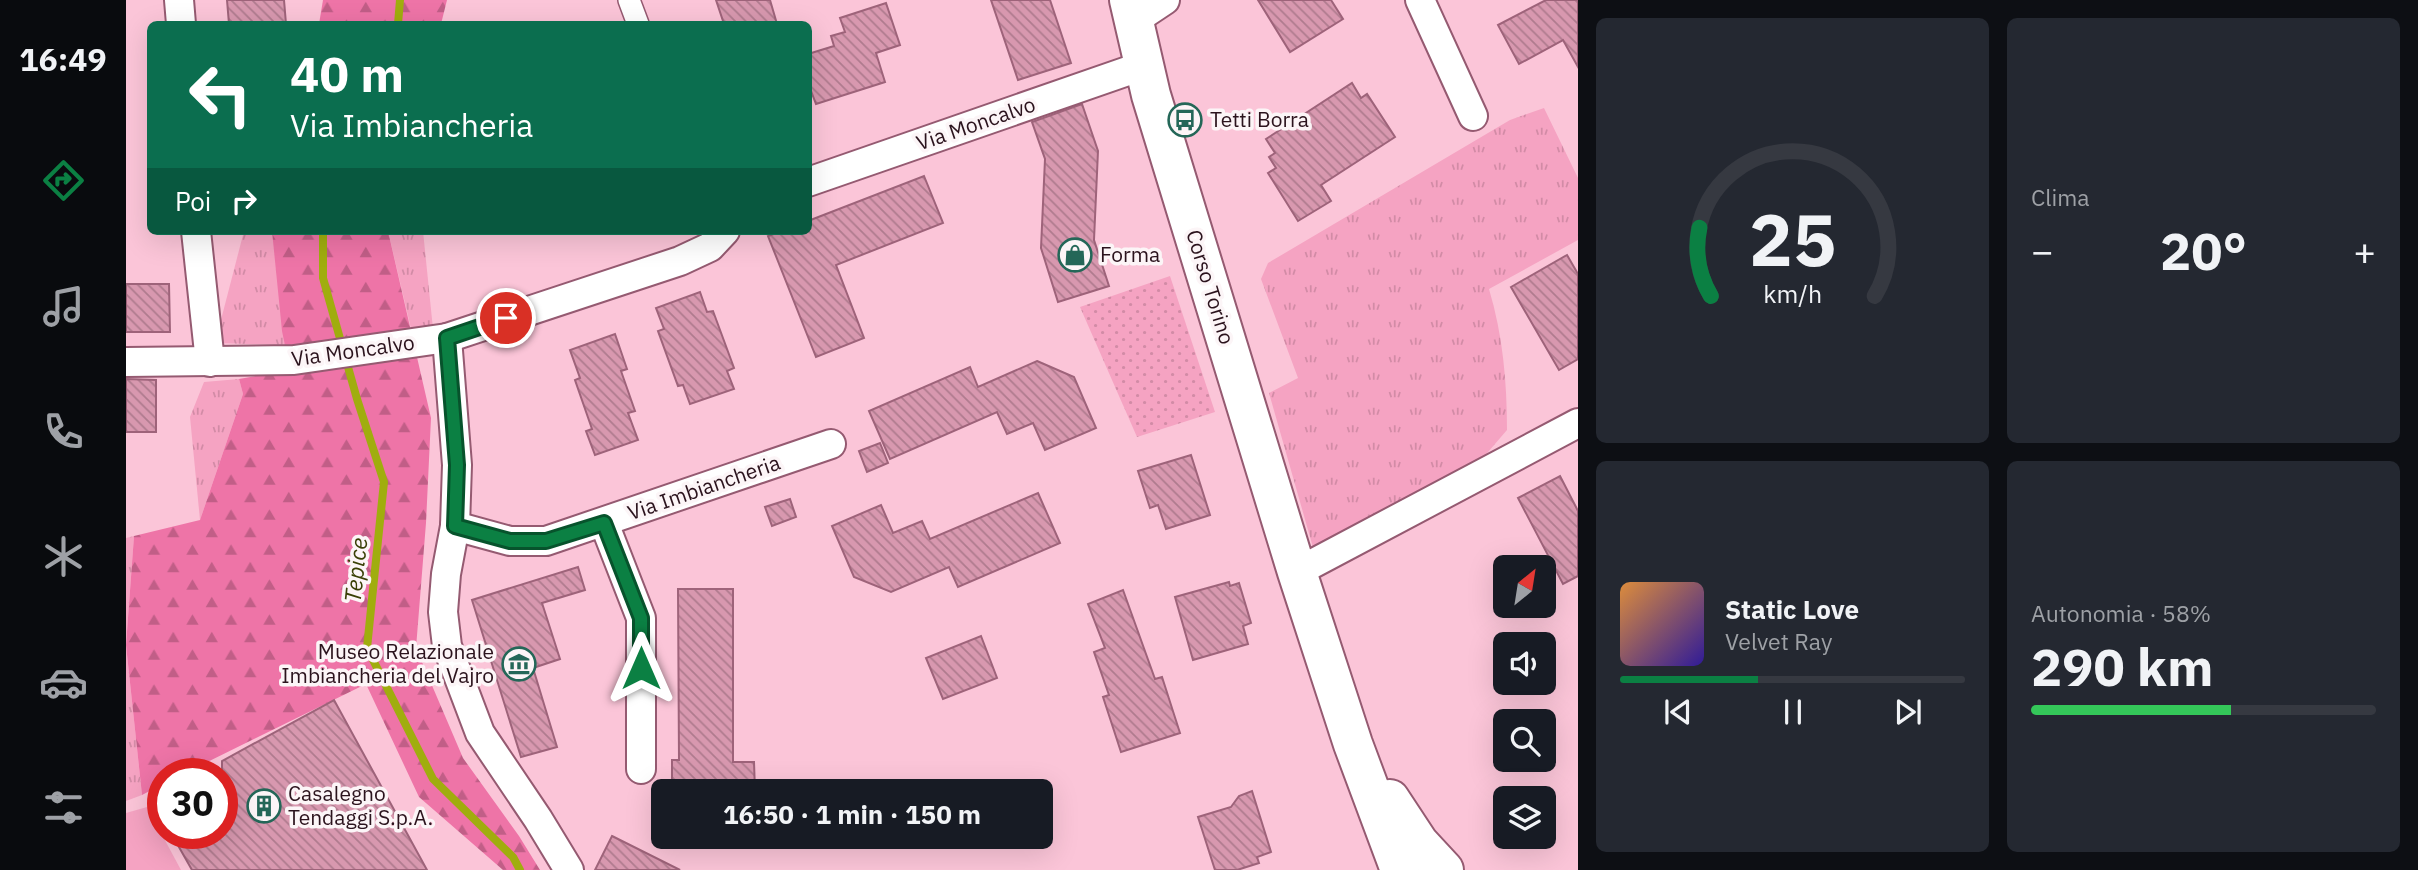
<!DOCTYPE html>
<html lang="it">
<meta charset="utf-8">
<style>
:root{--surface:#171b24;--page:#242831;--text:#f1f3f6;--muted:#9ea1a6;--line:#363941;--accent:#0b8043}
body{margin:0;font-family:"IBM Plex Sans",sans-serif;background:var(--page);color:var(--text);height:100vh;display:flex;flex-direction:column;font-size:26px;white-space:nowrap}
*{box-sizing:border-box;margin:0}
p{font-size:23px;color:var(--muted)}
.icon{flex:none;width:38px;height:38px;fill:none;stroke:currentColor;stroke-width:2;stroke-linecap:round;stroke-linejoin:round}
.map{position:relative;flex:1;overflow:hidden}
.drawer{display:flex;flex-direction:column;gap:18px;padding:18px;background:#0d0f14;width:840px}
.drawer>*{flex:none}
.top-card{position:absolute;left:21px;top:21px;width:665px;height:214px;border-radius:10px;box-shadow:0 7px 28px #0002;background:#0b6e4f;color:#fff;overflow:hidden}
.needle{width:46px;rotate:30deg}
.buttons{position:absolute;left:1367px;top:555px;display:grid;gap:14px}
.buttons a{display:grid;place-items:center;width:63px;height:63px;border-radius:10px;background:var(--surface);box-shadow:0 7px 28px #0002;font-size:35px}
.speed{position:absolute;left:21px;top:758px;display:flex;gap:14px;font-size:35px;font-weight:700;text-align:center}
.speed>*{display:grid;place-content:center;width:91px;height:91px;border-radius:50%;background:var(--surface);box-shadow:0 7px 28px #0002;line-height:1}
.speed .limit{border:10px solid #d22;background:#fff;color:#111}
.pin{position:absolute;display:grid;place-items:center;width:60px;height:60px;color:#fff;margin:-30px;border:4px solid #fff;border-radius:50%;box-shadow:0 2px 7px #0007}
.me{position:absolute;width:77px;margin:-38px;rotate:0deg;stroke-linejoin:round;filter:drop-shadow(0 0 5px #0008)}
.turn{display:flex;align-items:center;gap:24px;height:147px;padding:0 28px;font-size:32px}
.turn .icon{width:91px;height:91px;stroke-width:2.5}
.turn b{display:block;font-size:49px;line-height:60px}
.then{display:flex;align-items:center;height:66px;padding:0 28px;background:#0003;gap:14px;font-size:26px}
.big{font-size:52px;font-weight:700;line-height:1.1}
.drawer .tile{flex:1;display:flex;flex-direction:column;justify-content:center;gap:10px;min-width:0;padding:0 24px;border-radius:10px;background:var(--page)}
.drawer .dial{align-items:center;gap:0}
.dial svg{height:182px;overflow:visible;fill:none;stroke:var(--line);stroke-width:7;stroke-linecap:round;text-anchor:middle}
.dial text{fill:var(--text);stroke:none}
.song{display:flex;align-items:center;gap:21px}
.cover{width:84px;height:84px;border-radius:10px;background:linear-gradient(135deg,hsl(30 70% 55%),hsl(250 70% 35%))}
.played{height:7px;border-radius:4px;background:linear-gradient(90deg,var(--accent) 40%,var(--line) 40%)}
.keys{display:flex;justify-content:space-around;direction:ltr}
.heat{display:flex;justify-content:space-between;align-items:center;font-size:38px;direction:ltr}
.charge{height:10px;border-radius:5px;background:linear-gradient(90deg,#34c759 58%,var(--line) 0)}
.drawer .tiles{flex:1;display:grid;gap:18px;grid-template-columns:repeat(2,1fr)}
.trip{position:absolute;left:525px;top:779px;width:402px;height:70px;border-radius:10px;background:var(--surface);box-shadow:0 7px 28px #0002;font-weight:700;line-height:70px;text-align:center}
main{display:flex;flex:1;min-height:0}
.tabs{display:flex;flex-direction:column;width:126px;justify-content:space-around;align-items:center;background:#090b0e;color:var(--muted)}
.tabs .icon{width:49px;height:49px}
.tabs .current{color:var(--accent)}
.tabs b{font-size:32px;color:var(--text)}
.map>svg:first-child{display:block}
.grass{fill:url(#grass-tufts)}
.forest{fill:url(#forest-firs)}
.park{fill:url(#park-dots)}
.pitch{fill:#f5a3c2}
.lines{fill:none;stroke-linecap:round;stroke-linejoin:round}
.stream{stroke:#a0ad0e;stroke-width:8}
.building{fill:url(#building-back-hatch);stroke:#9e637a;stroke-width:2}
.pedestrian-casing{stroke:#955a71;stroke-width:24}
.minor-casing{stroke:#955a71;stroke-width:32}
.primary-casing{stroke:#955a71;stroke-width:42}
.pedestrian{stroke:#fff;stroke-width:21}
.minor{stroke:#fff;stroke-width:28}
.primary{stroke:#fff;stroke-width:38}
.route-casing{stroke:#07532c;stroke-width:18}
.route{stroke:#0b8043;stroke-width:12}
.labels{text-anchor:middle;stroke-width:7;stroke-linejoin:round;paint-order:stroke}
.poi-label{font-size:21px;fill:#2b131d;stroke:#fcf5f7;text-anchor:start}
.street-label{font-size:21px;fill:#2b131d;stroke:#fcf5f7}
.water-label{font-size:23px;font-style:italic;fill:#3a4006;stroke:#fcf5f7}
</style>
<main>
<nav class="tabs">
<b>16:49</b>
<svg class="icon current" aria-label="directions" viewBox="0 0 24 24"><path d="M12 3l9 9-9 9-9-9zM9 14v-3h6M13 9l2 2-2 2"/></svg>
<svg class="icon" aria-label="music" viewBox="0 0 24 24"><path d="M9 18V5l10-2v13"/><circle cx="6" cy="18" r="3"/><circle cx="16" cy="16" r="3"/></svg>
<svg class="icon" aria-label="phone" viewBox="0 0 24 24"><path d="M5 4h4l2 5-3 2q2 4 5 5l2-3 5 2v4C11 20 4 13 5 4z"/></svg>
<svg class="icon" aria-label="climate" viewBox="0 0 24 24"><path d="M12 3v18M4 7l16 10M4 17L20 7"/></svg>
<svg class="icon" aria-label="car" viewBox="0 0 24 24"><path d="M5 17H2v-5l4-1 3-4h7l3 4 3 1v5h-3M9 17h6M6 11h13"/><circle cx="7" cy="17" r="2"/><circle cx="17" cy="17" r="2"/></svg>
<svg class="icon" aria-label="filters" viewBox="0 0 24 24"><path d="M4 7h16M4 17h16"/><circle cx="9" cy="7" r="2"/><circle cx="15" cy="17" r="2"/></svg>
</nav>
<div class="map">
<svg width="1452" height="870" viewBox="0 0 1452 870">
<defs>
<pattern id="grass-tufts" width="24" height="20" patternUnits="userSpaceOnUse" patternTransform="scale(1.75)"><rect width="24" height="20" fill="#f5a3c2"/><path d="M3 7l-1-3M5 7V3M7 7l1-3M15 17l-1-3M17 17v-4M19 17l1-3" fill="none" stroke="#d28ba6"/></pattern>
<pattern id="forest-firs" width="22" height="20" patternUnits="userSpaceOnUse" patternTransform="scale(1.75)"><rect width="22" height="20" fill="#ee74a7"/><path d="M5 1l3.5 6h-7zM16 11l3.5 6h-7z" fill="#c15e87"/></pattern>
<pattern id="park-dots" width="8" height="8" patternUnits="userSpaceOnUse" patternTransform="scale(1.75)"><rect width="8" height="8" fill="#f5a3c2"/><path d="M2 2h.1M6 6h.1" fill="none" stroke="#d28ba6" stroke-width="1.8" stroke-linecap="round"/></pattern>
<pattern id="building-back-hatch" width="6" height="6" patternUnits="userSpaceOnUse" patternTransform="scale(1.75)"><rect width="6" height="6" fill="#d898af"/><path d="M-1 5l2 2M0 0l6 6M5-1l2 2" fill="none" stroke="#af7b8e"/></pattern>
</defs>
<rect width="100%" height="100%" fill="#fbc5d8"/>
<g class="grass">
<path d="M1418 108 1452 178V240L1363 289C1377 336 1381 382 1381 430L1350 466 1188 551 1143 393 1172 378 1135 279 1142 263 1384 120Z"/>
<polygon points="118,231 147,231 159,345 89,343"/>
<polygon points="262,231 297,231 307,329 286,333"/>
<polygon points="113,379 117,394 74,520 64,417 78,382"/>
<polygon points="8,536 0,645 16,795 0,801 0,538"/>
</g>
<g class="forest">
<polygon points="197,0 321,0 315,24 193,24"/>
<polygon points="146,231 262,231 305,418 300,523 290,648 337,758 393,836 414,870 377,870 293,797 240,684 59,773 37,774 37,784 16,795 0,645 8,536 74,520 117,394 113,379 164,370 156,331"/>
</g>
<polygon class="park" points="1044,276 1089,412 1011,437 954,307"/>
<polygon class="pitch" points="21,807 55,870 0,870 0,813"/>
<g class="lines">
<g class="stream">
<polyline points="272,24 274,0"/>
<polyline points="197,231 197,278 231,399 258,482 241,648 307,779 387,857 394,870"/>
</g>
</g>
<g class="building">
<polygon points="101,0 158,0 160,24 103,24"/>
<polygon points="590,0 644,0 651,24 598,24"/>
<polygon points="865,0 924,0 945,63 892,80"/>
<polygon points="1132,0 1205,0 1217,19 1164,52"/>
<polygon points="1420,0 1452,0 1452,67 1437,40 1393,64 1372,25"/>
<polygon points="760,3 774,45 750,53 759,82 690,104 682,83 682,54 708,46 705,36 719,32 714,18"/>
<polygon points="1226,83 1235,98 1241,94 1269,137 1195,185 1205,201 1172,221 1142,173 1150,168 1143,157 1149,153 1140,139"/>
<polygon points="956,104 972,151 968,240 983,286 932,302 915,248 919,159 906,122"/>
<polygon points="798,176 817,223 710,265 738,338 690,357 642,236 656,231 682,231 682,221"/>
<polygon points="1441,255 1452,274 1452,359 1433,370 1385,287"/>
<polygon points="0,284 43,284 44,332 0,332"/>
<polygon points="574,292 581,312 587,311 608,368 601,371 608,389 564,404 557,385 552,386 532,331 538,329 530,308"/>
<polygon points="489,334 501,369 495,371 509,411 502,413 512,440 469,455 460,431 466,429 449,380 454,378 444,350"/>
<polygon points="911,361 948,377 970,428 919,450 907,423 881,434 871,412 764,459 743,411 844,367 852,387"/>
<polygon points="0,379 30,380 30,432 0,432"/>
<polygon points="754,443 762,463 741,472 733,451"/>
<polygon points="1065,455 1084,515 1040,529 1032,505 1024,508 1012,471"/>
<polygon points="1434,476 1452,511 1452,576 1437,584 1392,498"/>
<polygon points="912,493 934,543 832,587 823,567 765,592 728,577 706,526 755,505 767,533 796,521 804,539"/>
<polygon points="664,499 670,517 646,526 639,507"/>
<polygon points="452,567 459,590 416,603 434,659 407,668 431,747 395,757 346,600"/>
<polygon points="1103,582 1104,586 1113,583 1125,623 1117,626 1122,644 1067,660 1049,597"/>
<polygon points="552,589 607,589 607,762 628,762 629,791 546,791 546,760 553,760"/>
<polygon points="997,590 1029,679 1036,677 1054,733 995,752 977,697 983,695 968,652 979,648 962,604"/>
<polygon points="855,636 871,678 817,699 800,658"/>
<polygon points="208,700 301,870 66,870 45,833 96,833 96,761"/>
<polygon points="1126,791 1145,852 1131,857 1133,863 1111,870 1089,870 1072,817 1105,807 1113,796"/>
<polygon points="486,836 554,870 469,870"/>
</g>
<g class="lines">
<defs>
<polyline id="pedestrian" points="503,0 512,24"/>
<g id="minor">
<polyline points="53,0 55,24"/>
<polyline points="1294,0 1347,116"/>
<polyline points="1009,20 1039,0"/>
<polyline points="682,182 1019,65"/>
<polyline points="70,231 84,362"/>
<polyline points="321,338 331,465 329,526 320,574 317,612 321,646 354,733 412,819 443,870"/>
<polyline points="0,362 168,360 321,338 554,261 584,247 599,231"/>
<polyline points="478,523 515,618 515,769"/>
<polyline points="329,526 384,541 420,541 705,444"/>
<polyline points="1171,572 1452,423"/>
</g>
<g id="primary">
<polyline points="1003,0 1025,95 1171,572 1227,744 1274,870"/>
<polyline points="1264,799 1293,843 1318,870"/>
</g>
</defs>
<use href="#pedestrian" class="pedestrian-casing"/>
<use href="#minor" class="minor-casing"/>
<use href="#primary" class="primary-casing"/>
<use href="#pedestrian" class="pedestrian"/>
<use href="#minor" class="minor"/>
<use href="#primary" class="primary"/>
</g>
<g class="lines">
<defs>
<polyline id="route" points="380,318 321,338 331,465 329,526 384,541 420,541 478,523 515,618 515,668"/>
</defs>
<use href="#route" class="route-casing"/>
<use href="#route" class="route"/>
</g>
<defs>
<symbol id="bus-ring" viewBox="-11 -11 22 22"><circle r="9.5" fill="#fcf5f7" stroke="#246758" stroke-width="1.5"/><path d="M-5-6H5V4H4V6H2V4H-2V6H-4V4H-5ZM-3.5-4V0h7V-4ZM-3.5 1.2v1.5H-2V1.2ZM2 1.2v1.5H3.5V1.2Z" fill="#246758"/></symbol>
<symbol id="shop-ring" viewBox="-11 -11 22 22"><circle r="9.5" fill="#fcf5f7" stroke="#246758" stroke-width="1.5"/><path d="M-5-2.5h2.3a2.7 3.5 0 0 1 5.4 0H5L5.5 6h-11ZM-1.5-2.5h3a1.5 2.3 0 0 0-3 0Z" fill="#246758"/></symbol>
<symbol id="museum-ring" viewBox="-11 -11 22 22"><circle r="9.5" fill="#fcf5f7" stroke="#246758" stroke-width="1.5"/><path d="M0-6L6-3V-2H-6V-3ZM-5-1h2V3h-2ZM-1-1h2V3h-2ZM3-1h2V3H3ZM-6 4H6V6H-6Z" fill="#246758"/></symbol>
<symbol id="building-ring" viewBox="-11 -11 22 22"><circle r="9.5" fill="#fcf5f7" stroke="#246758" stroke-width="1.5"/><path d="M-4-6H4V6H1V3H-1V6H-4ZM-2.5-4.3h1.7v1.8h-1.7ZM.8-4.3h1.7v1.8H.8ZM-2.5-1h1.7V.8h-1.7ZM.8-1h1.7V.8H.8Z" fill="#246758"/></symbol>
</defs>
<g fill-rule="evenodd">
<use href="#bus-ring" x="1040" y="101" width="38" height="38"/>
<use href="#shop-ring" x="930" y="236" width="38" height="38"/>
<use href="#museum-ring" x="374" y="645" width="38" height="38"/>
<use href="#building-ring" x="119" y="787" width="38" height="38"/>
</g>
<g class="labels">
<g class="poi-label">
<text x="1084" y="127">Tetti Borra</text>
<text x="974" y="262">Forma</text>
<text x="368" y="659" text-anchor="end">Museo Relazionale<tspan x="368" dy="24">Imbiancheria del Vajro</tspan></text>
<text x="162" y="801">Casalegno<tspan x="162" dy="24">Tendaggi S.p.A.</tspan></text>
</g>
<g class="street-label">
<text transform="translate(850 124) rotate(-19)" y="7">Via Moncalvo</text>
<text transform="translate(1084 287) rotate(73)" y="7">Corso Torino</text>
<text transform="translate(227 351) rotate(-8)" y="7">Via Moncalvo</text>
<text transform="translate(578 488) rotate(-19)" y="7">Via Imbiancheria</text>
</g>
<g class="water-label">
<text transform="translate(230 570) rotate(-84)" y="8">Tepice</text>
</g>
</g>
</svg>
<div class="buttons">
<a><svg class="needle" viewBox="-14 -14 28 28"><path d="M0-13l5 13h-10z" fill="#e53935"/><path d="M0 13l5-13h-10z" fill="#9ea1a6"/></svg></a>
<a><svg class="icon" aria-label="sound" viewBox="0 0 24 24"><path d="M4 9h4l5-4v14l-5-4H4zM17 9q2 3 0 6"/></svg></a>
<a><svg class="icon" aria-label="search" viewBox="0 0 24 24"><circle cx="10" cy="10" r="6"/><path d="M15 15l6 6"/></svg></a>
<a><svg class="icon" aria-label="layers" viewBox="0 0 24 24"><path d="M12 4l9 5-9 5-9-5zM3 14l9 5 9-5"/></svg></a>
</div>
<div class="speed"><div class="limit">30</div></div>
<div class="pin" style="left:380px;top:318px;background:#d93025"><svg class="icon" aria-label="arrive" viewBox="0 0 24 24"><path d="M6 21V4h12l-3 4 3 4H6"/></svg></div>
<svg class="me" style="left:515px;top:668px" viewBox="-20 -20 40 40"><path d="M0-17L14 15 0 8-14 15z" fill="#0b8043" stroke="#fff" stroke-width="4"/></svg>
<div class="trip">16:50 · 1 min · 150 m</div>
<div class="top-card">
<div class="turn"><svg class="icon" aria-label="left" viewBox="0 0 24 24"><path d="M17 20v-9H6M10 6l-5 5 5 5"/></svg><div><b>40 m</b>Via Imbiancheria</div></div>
<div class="then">Poi<svg class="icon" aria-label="right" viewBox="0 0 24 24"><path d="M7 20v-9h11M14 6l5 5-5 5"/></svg></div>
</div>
</div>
<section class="drawer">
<div class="tiles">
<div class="tile dial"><svg viewBox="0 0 100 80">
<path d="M14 69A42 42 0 1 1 86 69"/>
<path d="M14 69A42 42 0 0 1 9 39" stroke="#0b8043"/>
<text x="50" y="56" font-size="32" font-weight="700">25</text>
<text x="50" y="72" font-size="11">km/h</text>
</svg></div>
<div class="tile"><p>Clima</p>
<div class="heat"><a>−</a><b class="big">20°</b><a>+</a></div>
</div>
<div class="tile">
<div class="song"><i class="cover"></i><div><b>Static Love</b><p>Velvet Ray</p></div></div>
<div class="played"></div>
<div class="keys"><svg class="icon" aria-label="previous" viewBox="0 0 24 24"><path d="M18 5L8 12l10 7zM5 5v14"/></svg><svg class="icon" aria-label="pause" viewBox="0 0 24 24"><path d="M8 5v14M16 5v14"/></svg><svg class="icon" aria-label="next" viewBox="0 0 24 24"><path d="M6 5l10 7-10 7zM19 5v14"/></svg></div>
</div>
<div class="tile"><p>Autonomia · 58%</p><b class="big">290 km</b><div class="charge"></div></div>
</div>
</section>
</main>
